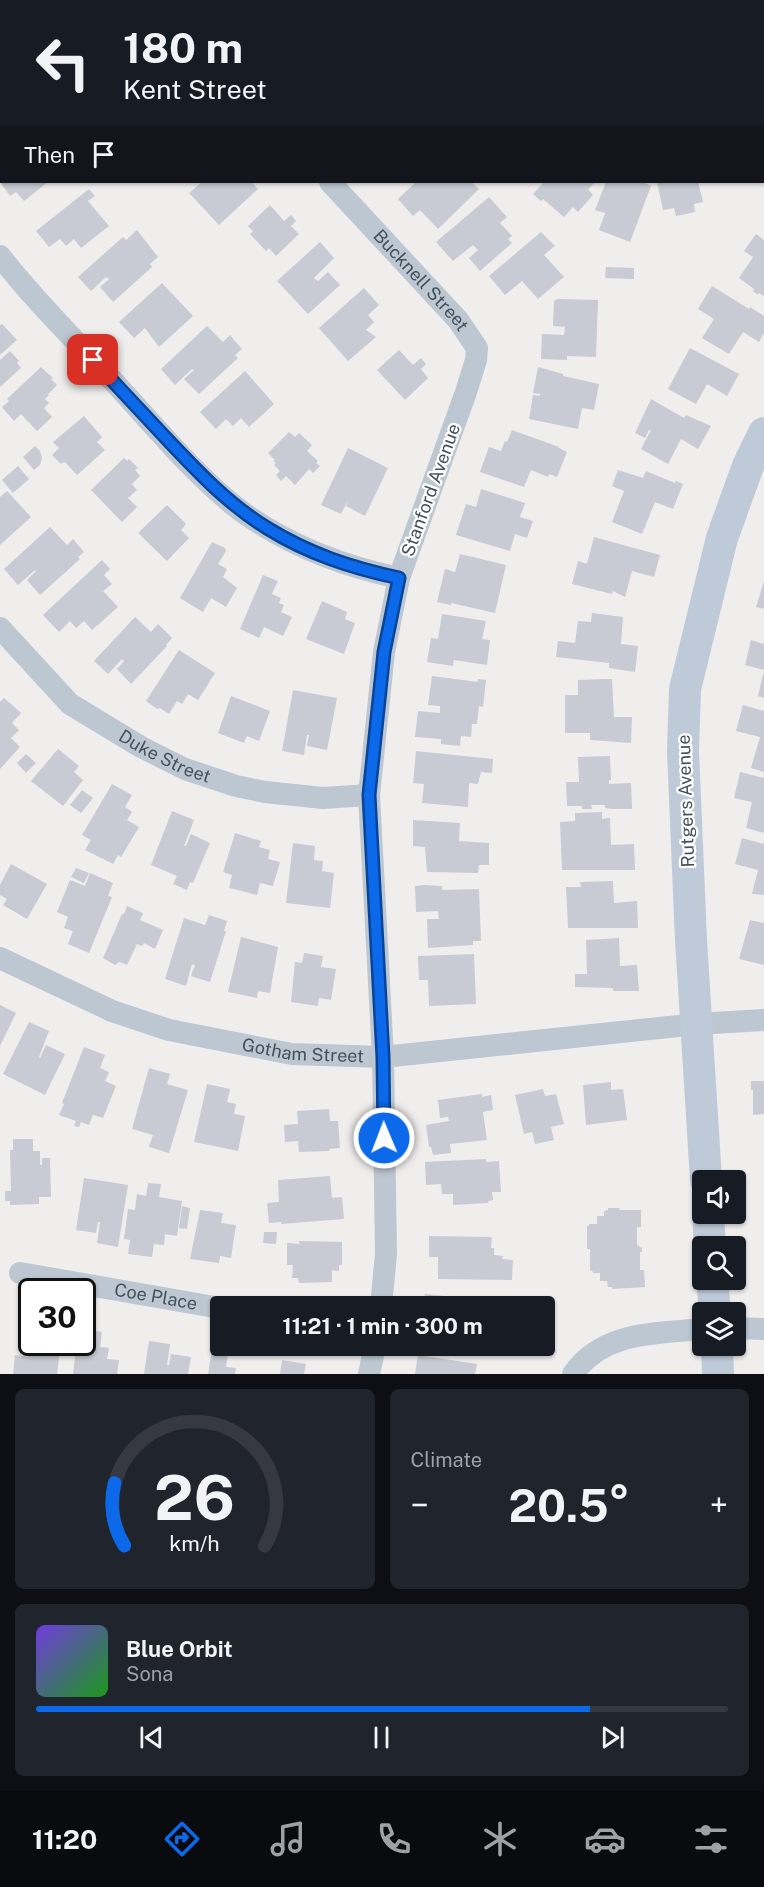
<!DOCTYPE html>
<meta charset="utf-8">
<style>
:root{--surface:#171b24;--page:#20242c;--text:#f1f3f6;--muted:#9ea1a6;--line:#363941;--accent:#0c69ea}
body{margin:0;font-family:"Public Sans",sans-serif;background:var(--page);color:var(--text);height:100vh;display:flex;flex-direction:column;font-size:22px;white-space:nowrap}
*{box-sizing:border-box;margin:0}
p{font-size:20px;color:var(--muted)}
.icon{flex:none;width:33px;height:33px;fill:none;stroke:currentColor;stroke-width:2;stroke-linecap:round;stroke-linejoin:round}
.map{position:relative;height:1374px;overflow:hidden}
.panel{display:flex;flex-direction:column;gap:15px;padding:15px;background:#0d0f14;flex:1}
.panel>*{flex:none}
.guide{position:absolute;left:0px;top:0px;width:765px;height:183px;box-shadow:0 2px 4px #0004;background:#171b24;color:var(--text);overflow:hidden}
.controls{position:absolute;left:692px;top:1170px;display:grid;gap:12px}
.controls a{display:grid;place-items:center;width:54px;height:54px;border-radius:6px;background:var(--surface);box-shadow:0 2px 4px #0004;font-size:30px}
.speed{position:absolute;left:18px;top:1278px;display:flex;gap:12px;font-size:30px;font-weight:700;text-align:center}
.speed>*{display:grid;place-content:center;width:78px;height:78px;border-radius:50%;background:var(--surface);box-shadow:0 2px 4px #0004;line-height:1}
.speed .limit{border:3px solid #111;border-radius:9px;background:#fff;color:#111}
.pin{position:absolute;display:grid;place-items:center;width:51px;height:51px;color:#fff;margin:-26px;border-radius:12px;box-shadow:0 3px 9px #0006}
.me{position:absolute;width:66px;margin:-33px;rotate:359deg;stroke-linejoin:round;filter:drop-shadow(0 0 4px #0008)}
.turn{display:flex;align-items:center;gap:21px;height:126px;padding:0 24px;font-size:27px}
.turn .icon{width:78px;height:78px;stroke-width:2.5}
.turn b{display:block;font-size:42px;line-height:51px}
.then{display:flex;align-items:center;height:57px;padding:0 24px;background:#0003;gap:12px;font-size:22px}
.big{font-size:45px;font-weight:700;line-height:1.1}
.panel .tile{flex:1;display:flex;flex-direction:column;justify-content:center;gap:9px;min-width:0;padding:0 21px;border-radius:9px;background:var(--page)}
.panel .dial{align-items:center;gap:0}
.dial svg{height:156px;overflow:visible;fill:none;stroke:var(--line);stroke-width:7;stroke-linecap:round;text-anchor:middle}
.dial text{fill:var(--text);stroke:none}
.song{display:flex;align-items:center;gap:18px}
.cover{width:72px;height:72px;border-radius:9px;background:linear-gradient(135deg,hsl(260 70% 55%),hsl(120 70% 35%))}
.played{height:6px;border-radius:3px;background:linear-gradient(90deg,var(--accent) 80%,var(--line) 80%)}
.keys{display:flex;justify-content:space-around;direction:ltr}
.heat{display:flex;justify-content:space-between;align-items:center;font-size:33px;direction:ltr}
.panel .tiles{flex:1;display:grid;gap:15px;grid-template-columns:1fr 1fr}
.tile:last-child{grid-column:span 2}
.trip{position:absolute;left:210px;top:1296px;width:345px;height:60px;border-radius:6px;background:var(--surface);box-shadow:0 2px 4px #0004;font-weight:700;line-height:60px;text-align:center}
.tab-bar{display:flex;height:96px;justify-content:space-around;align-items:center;background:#090b0e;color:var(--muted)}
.tab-bar .icon{width:42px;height:42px}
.tab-bar .active{color:var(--accent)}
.tab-bar b{font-size:27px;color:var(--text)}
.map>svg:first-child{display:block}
.building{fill:#c8cbd3}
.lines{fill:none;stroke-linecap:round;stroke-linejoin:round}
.lane{stroke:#bcc7d1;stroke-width:10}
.street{stroke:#bcc7d1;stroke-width:22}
.secondary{stroke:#becad8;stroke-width:32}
.route-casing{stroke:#084498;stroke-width:15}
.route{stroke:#0c69ea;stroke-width:10}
.labels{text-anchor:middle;stroke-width:4.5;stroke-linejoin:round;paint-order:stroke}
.street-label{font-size:18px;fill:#44505c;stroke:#fff}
</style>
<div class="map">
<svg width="764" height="1374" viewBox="0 0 764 1374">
<rect width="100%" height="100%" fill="#f0eded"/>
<g class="building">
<polygon points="0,182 48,182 24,201 16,192 10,196"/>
<polygon points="202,182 251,182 258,189 219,225 189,193"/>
<polygon points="416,182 471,182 479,189 438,229 420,210 413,216 398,199"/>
<polygon points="544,182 595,182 588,189 593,195 578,212 573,207 564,217 543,199 541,201 533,194"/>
<polygon points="606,182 643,182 651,186 630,242 599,230 605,213 595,210"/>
<polygon points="657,182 698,182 703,202 694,204 695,212 676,216 674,208 663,210"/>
<polygon points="89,189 95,196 88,201 109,226 81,248 74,239 66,246 60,239 49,247 36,231"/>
<polygon points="489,197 507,217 500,223 512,236 508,239 512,243 480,271 469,258 478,250 473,245 453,261 436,242"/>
<polygon points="270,205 284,221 291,215 296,221 291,226 299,234 276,256 269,248 266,251 250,234 253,231 248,226"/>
<polygon points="137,230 158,257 150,264 152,267 113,302 100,287 109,279 106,277 91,291 78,277 123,237 126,240"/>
<polygon points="541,232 555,246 544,255 564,277 538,299 522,281 505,295 489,276"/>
<polygon points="756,234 764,240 764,296 759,293 758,295 753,291 754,289 739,278 753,257 744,251"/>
<polygon points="320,242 334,258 314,278 318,281 328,272 340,285 308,314 277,281"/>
<polygon points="606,267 634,268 634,279 605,278"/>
<polygon points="162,283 193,316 159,347 145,328 134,338 119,322"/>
<polygon points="712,286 749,309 750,307 764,316 764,333 759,342 743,332 729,354 702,338 714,319 698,309"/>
<polygon points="364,288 379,305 368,315 374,322 366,330 376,337 348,361 319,328"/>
<polygon points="557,299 598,300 596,357 567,356 567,360 541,359 542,334 564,335 565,327 553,326 554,301"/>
<polygon points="2,324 17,340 0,355 0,325"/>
<polygon points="207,326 223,342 230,335 242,349 235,355 238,358 199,394 184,379 194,370 192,369 175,385 161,369"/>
<polygon points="690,348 739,374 727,396 707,384 696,404 668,389"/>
<polygon points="399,350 413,365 421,358 426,364 421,369 428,378 405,400 377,370"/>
<polygon points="10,351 19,361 17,363 21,368 0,387 0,360"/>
<polygon points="41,367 53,378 51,379 57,385 48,394 49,395 45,399 49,403 44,408 52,417 37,431 21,414 14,421 2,407 9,401 7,399"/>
<polygon points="538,367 563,374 563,376 599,384 594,410 582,408 578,429 529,419 533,395 540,396 540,394 533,393"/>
<polygon points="245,371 274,404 249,427 241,418 233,426 226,419 216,429 200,412"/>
<polygon points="651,399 684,418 686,415 711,426 698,449 681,439 668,464 641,449 651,430 649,430 645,438 635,433"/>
<polygon points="84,416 102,437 97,442 105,450 77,475 66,463 64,462 61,464 52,455 59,448 53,442"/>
<polygon points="512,430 559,447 559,448 567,452 557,477 549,474 548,477 531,470 524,487 480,472 489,447 501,451 505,441 507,442"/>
<polygon points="289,432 295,437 299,433 312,445 307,451 318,461 316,463 320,466 313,473 309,469 295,485 286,476 281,481 276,475 280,471 274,465 276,463 273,461 275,460 268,453"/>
<polygon points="35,446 40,451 42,458 40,465 34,470 23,457"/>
<polygon points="348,448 388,468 365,516 346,506 348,500 341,514 321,505"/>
<polygon points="124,458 127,461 129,459 138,468 135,470 140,476 132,484 137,490 128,498 137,507 122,522 91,490"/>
<polygon points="18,466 29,479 13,493 2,480"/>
<polygon points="618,470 643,478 646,471 675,483 676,481 683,484 673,509 655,502 642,534 612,522 624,491 612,486"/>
<polygon points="481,489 525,503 520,517 533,521 527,538 515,534 510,551 456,535 466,504 476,507"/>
<polygon points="7,491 31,517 0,545 0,497"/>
<polygon points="167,505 186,524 181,530 189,538 167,561 138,533"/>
<polygon points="50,527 67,545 73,539 84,552 78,557 80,559 40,595 27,580 36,571 35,570 18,585 4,569"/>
<polygon points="594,537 660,555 654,577 632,571 625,597 613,591 612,594 572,584 578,561 587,564"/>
<polygon points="212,542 225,548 226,551 218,564 227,569 223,577 237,588 226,607 211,598 203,612 180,598"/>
<polygon points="460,554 506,565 495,613 451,603 451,605 437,602 445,569 455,572"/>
<polygon points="102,560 110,569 104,575 112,584 103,591 118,607 92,630 84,621 76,628 70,621 59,632 43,615"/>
<polygon points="263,575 278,581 272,594 281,598 279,603 284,605 281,612 292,617 283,636 264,627 259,638 240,629"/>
<polygon points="764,581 764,609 756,607"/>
<polygon points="322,601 347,612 345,619 355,623 344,654 306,639"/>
<polygon points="592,613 623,617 621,644 638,646 635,672 609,668 609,663 556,657 558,641 575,643 578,621 591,622"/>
<polygon points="442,614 486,621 482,639 490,640 487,665 454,660 453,666 427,662 431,638 438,639"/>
<polygon points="135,617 151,632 158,624 172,638 166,645 167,646 131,684 117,669 124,661 122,659 108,674 94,661"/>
<polygon points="751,640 764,644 764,670 745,665"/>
<polygon points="179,650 215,673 198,700 188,694 182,704 177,701 169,714 160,708 157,709 146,701"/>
<polygon points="763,674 764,674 764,698 758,696"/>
<polygon points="432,676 478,682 478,679 486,680 483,707 479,706 477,724 472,724 471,737 461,736 460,746 441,744 441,739 415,737 418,711 440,713 440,706 428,705"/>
<polygon points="604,679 612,679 614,717 632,717 631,743 590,740 590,733 565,733 565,695 578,695 578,680"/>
<polygon points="293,690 337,698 327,750 307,746 309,735 307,735 304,755 282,751"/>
<polygon points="231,696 270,711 259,741 247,736 244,743 218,733"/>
<polygon points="4,698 21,713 12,723 19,730 11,738 20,747 0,769 0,702"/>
<polygon points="743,705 764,711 764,772 751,768 760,737 736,731"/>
<polygon points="58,749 79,766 74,772 83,780 63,806 31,781"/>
<polygon points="416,751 493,759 492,773 481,772 478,784 469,783 468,807 422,803 424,784 413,783"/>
<polygon points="26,754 36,763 26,773 17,763"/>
<polygon points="610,756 611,780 609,780 609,784 631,783 632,809 612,809 605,808 605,805 591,805 592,809 582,809 582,806 567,806 566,782 579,782 578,757"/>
<polygon points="740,772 764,778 764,833 746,828 752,802 734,798"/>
<polygon points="112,784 132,795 125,807 132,812 127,820 139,827 121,857 118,855 113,864 85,850 91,840 82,835"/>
<polygon points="82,790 93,798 81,813 70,805"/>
<polygon points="172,811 194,820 184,846 186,846 191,834 210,843 193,883 190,882 187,890 173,884 177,876 151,865"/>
<polygon points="602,812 602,819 610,818 611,845 634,844 635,870 562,870 560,822 575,821 575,813"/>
<polygon points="413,820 460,823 459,841 489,843 489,865 479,865 478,873 427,872 425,847 413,846"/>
<polygon points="235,833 261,841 259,847 270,850 268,859 280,862 273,886 260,883 257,895 229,888 232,875 223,872"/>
<polygon points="742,838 764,844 764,895 752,894 758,870 735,864"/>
<polygon points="293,843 315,846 314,860 323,861 322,871 334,873 330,908 286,903"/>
<polygon points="11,864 47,884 27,919 3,905 7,899 0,895 0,885"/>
<polygon points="76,868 89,873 84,883 71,877"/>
<polygon points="90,873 113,883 108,896 112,897 89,953 68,944 73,931 64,928 68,917 57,912 70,880 85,886"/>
<polygon points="613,881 614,903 637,901 638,928 568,928 566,887 581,887 580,882"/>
<polygon points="424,885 442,886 442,890 479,889 481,941 473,941 473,945 428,948 427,919 439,919 438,911 416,912 415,886"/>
<polygon points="127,906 143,913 140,920 163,930 155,949 144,943 142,946 137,944 127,965 119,962 115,965 103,958 122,914 124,914"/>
<polygon points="209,915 227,921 224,931 226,931 210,982 191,976 195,965 192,964 186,986 165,979 184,918 205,925"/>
<polygon points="750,920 764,923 764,965 739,959"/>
<polygon points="241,937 278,947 270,993 258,991 257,998 228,992"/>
<polygon points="619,938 620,966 637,965 639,991 613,991 613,988 575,987 575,974 587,974 586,940"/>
<polygon points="304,953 323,956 321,967 336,969 331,1000 319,998 318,1006 291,1002 295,962 302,963"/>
<polygon points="474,954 476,1004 429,1006 428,980 419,980 418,956"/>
<polygon points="0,1005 16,1013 0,1046"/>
<polygon points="29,1022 49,1031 39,1057 40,1058 46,1045 65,1054 45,1095 3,1074"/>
<polygon points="84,1047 105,1055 100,1068 109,1072 105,1081 116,1086 103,1118 93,1115 89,1125 81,1122 79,1127 74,1126 76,1121 59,1115 64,1104 62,1103"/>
<polygon points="149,1068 170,1074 167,1084 188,1090 169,1153 149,1147 153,1135 132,1129"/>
<polygon points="751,1081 764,1081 764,1114 753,1115 753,1090 751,1090"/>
<polygon points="611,1082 611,1090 623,1089 627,1120 586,1125 583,1085"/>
<polygon points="207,1084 230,1089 227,1102 236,1104 234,1114 245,1116 238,1151 194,1142"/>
<polygon points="543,1089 545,1096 556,1094 564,1124 551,1127 554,1140 535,1144 532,1132 524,1134 515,1095"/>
<polygon points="482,1094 482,1097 491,1095 493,1110 483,1112 487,1140 450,1144 451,1153 433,1155 431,1147 429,1147 426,1125 449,1121 448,1117 440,1118 438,1100"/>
<polygon points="329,1109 330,1121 338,1121 340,1148 329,1149 329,1151 299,1152 298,1141 285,1142 284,1125 298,1124 297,1111"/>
<polygon points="13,1139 33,1139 33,1151 40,1151 40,1165 42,1165 42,1158 50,1158 51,1197 39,1197 39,1204 10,1205 10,1201 5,1201 5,1191 11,1191 10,1150 13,1150"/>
<polygon points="486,1159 486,1162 499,1161 501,1192 492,1192 493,1200 488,1201 489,1203 453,1205 453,1194 442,1194 441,1184 426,1185 425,1162"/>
<polygon points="330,1176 332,1198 342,1197 344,1219 281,1224 281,1222 269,1223 267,1203 279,1202 278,1180"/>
<polygon points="84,1178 128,1185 118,1247 97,1243 100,1222 98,1222 96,1233 76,1230"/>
<polygon points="148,1183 161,1184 159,1197 182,1201 177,1236 165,1234 164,1245 154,1244 152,1257 128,1254 130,1240 124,1239 128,1209 135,1210 137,1194 146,1196"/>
<polygon points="182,1206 190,1208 187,1229 179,1228"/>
<polygon points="608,1208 620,1208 619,1210 641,1210 641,1227 637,1227 637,1245 642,1248 642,1252 640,1252 640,1270 644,1270 645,1287 612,1289 612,1287 608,1287 607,1281 600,1281 600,1273 593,1273 592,1270 590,1271 590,1249 587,1249 587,1226 589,1226 589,1224 597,1224 597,1216 604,1216 604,1211 608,1210"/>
<polygon points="200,1210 223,1213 221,1223 236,1225 231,1258 220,1256 219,1263 190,1259"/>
<polygon points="264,1232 277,1232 276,1244 263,1243"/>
<polygon points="429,1236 492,1237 491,1248 494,1248 494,1255 503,1256 502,1259 513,1260 512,1280 438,1279 438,1257 429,1257"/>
<polygon points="299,1241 342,1242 342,1265 339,1265 339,1271 332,1270 332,1282 299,1283 298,1278 292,1278 293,1265 287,1265 287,1243 300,1244"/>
<polygon points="425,1294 483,1300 483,1306 423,1306"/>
<polygon points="82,1329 102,1332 100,1347 109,1348 107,1359 119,1360 117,1374 73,1374 77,1342 82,1342"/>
<polygon points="149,1341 170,1344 167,1365 169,1365 171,1354 191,1357 188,1374 144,1374"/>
<polygon points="36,1342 61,1342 57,1374 13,1374 15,1355 28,1357 29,1344 36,1345"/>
<polygon points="212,1350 228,1352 226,1367 236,1368 235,1374 208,1374"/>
<polygon points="418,1355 477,1364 475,1374 415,1374"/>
<polygon points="282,1360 306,1364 304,1374 280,1374"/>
</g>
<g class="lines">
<g class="lane">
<polyline points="476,0 477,2"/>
<polyline points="709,0 710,2"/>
</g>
<g class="street">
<polyline points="162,0 164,2"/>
<path id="s1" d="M330 182 458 320 477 348 476 360 466 392 399 578 384 652 369 795 383 1057 386 1254 381 1306"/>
<path d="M0 256C35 301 75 340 113 381 153 424 195 476 241 511 289 546 342 566 399 578"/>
<path id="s2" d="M0 628 70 704 141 747 185 769 236 786 265 792 323 798 369 795"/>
<path id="s3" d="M0 958 112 1011 169 1030 292 1054 383 1057 697 1024 764 1020"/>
<path id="s4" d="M20 1273 220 1308"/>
<polyline points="735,1328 764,1329"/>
<polyline points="369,1374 375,1346"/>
<path d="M573 1374C603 1331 655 1334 702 1329"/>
</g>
<g class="secondary">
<polyline points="706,1180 691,940 683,751 685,689 722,538 748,466 764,433"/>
<polyline points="708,1214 710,1246"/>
<polyline points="712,1280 715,1312"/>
<polyline points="717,1346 718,1374"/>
</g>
</g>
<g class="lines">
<defs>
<path id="route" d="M93 360C117 386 141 411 165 437 197 471 228 504 267 528 309 554 352 568 399 578L384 652 369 795 383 1057 384 1138"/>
</defs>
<use href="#route" class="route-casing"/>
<use href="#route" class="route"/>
</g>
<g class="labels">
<g class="street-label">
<text dy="6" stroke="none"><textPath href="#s1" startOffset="134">Bucknell Street</textPath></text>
<text transform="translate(431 490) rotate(-70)" y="6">Stanford Avenue</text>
<text dy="6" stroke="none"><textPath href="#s2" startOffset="212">Duke Street</textPath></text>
<text transform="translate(686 801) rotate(-92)" y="6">Rutgers Avenue</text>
<text dy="6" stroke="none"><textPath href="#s3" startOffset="320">Gotham Street</textPath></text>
<text dy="6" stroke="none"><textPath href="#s4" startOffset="138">Coe Place</textPath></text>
</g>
</g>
</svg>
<div class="controls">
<a><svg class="icon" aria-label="sound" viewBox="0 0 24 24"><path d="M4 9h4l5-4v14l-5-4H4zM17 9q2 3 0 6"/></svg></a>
<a><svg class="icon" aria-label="search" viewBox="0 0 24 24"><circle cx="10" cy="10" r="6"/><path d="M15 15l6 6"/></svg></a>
<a><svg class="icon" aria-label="layers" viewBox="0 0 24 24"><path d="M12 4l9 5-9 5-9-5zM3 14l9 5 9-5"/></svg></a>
</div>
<div class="speed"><div class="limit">30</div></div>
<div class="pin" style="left:93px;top:360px;background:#d93025"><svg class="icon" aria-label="arrive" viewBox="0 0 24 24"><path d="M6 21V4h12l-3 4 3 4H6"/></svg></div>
<svg class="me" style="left:384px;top:1138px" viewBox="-20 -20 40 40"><circle r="17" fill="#0c69ea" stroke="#fff" stroke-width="3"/><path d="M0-11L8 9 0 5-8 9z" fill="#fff"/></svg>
<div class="trip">11:21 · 1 min · 300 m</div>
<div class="guide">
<div class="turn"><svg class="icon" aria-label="left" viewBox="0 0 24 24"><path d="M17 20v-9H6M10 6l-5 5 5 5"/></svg><div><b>180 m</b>Kent Street</div></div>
<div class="then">Then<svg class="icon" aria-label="arrive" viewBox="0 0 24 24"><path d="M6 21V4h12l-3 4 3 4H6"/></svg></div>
</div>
</div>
<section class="panel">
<div class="tiles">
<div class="tile dial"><svg viewBox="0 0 100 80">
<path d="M14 69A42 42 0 1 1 86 69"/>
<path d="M14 69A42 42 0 0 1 9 37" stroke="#0c69ea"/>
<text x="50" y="56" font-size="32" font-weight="700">26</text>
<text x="50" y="72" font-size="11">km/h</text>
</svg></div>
<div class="tile"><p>Climate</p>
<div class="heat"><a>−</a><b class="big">20.5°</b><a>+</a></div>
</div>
<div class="tile">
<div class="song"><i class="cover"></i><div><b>Blue Orbit</b><p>Sona</p></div></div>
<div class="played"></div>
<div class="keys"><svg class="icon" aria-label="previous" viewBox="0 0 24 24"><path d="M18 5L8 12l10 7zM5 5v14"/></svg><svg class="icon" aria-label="pause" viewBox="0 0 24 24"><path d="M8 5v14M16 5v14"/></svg><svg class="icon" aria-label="next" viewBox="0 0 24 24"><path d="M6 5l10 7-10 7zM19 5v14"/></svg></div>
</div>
</div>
</section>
<nav class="tab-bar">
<b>11:20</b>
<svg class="icon active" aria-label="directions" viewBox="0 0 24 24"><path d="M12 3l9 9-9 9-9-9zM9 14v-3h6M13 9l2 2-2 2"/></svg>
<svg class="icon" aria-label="music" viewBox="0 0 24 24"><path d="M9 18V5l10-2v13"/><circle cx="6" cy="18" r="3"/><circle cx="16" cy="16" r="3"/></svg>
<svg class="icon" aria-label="phone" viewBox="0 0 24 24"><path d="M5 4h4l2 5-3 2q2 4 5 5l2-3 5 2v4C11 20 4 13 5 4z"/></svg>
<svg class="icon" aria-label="climate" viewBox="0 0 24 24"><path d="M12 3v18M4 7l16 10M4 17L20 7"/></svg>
<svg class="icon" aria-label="car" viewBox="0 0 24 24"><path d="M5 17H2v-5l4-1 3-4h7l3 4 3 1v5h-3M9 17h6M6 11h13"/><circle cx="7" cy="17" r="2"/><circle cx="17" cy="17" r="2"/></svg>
<svg class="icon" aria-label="filters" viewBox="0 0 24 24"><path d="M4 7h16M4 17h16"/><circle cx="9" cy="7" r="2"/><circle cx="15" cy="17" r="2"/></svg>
</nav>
